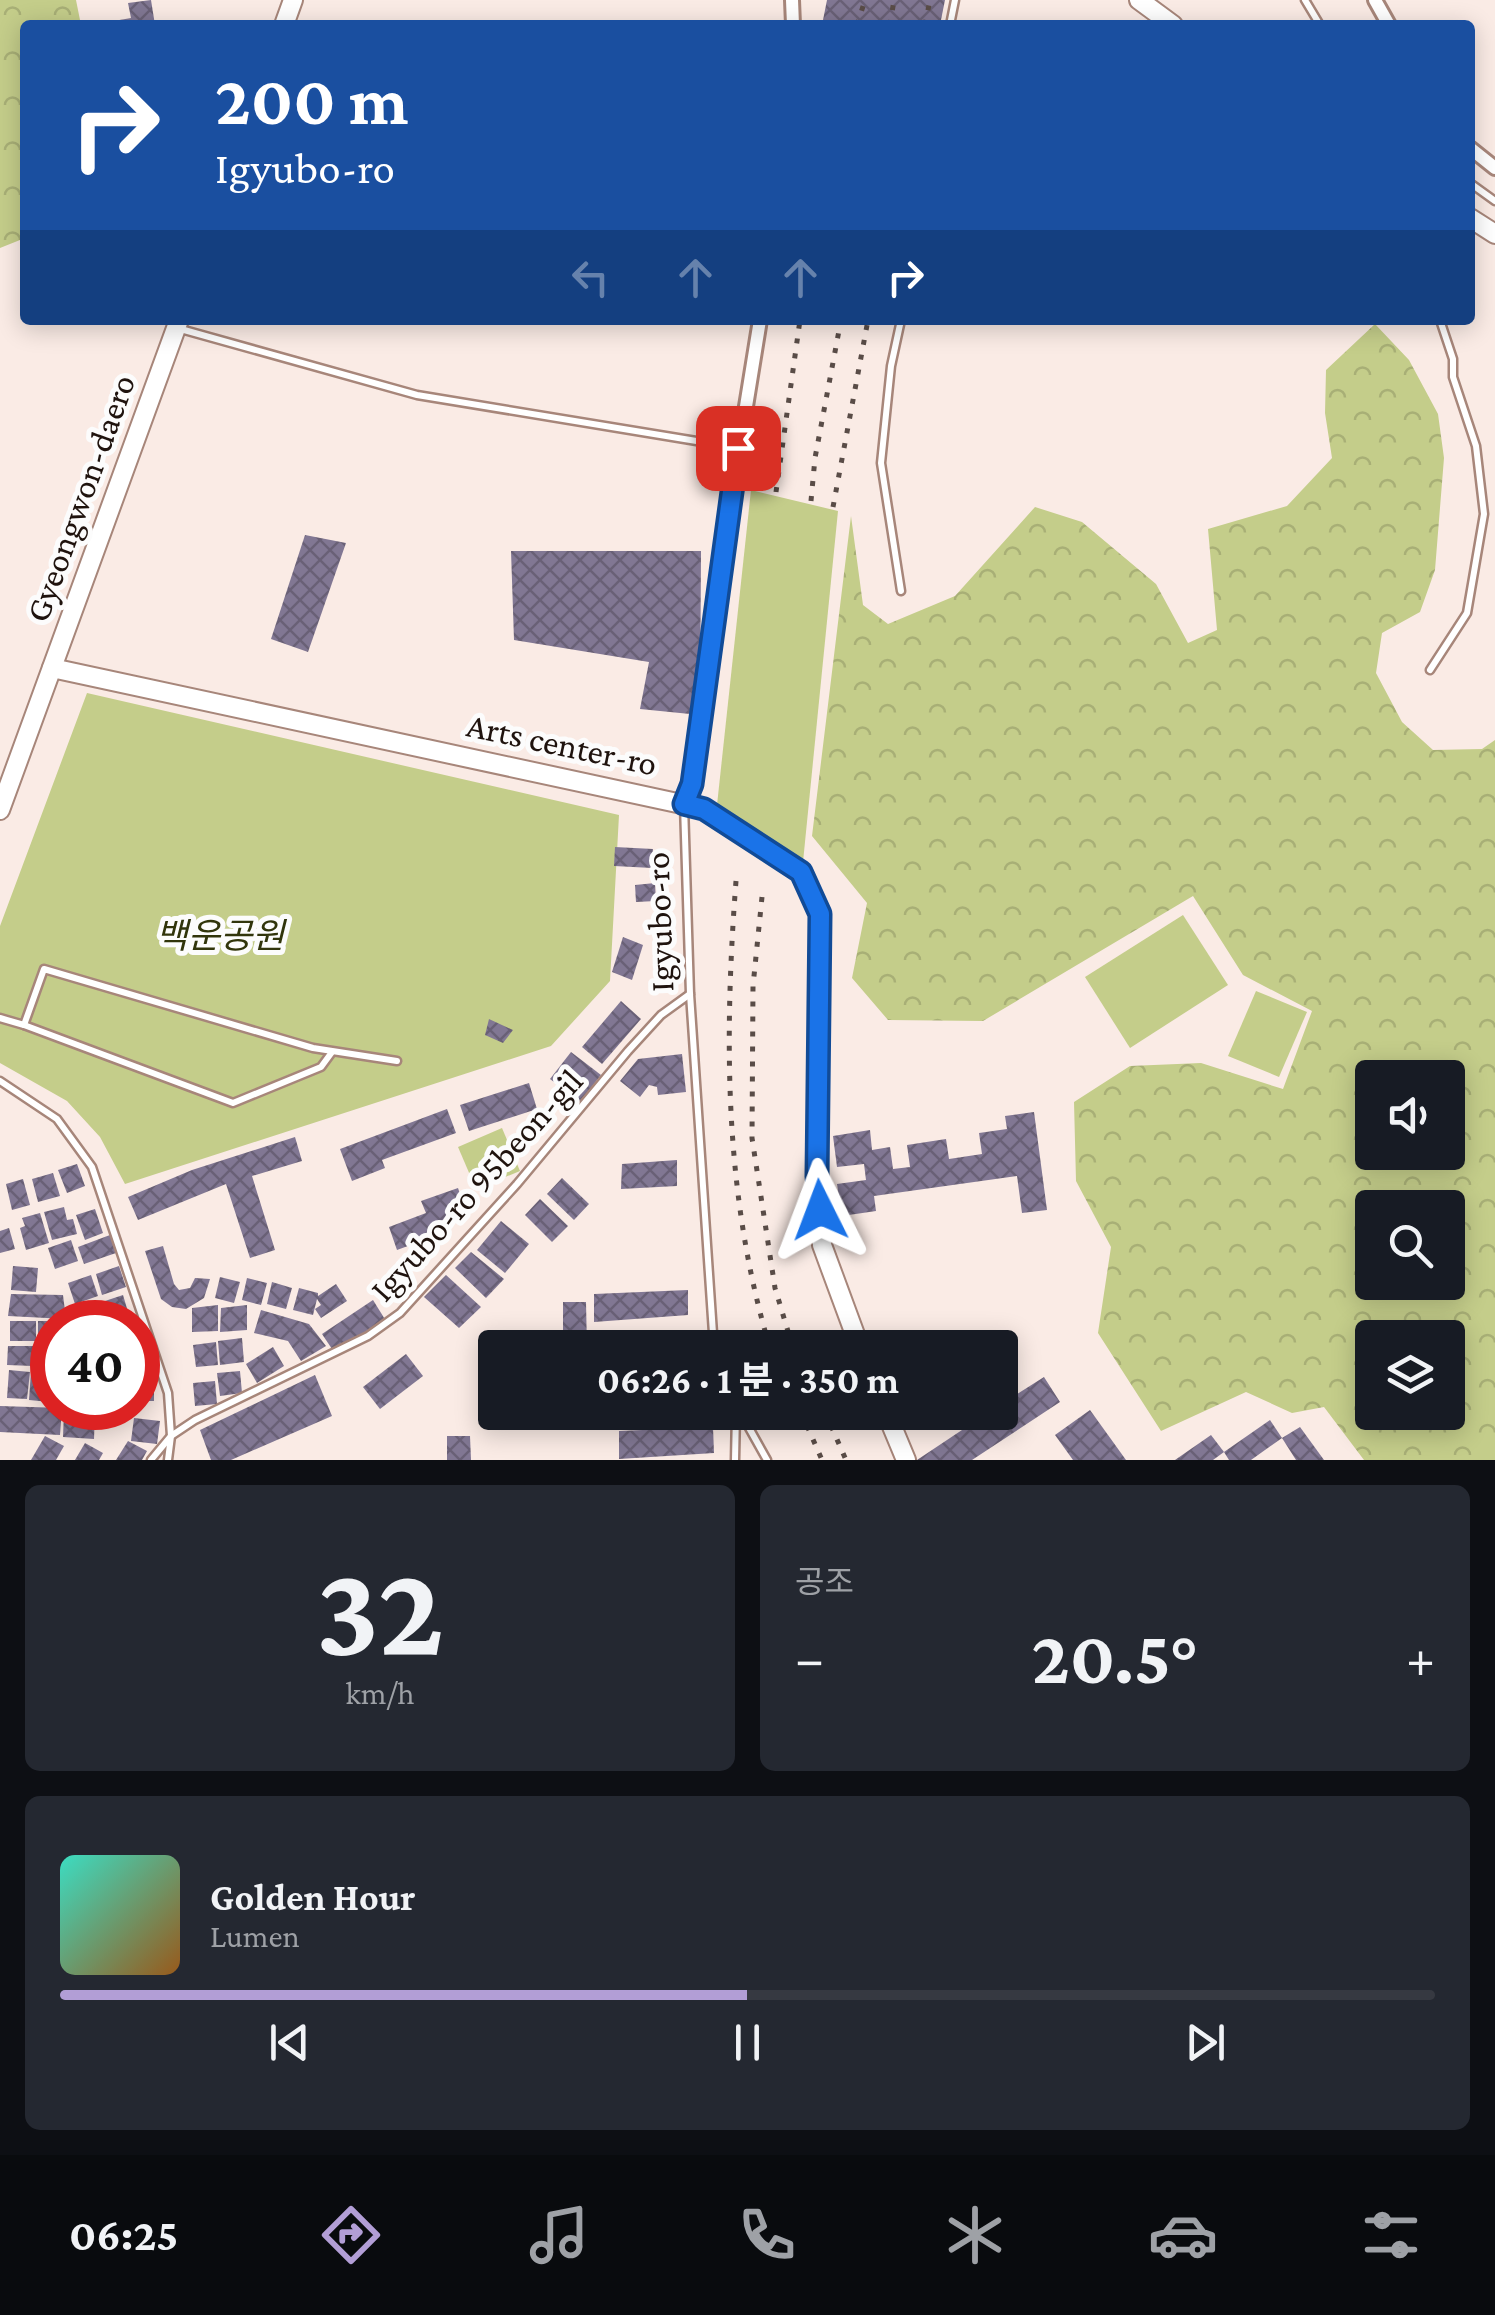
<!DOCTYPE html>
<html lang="ko">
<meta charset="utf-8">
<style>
:root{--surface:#171b24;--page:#242831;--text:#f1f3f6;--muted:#9ea1a6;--line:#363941;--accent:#b29ed6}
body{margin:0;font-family:"Crimson Pro","Noto Sans KR",serif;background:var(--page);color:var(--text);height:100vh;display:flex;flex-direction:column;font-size:38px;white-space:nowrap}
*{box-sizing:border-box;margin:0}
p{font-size:32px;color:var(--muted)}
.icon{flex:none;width:55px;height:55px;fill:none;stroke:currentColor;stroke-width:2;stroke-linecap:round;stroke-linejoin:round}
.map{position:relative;height:1460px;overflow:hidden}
.panel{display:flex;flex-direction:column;gap:25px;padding:25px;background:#0d0f14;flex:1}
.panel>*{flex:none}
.guide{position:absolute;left:20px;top:20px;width:1455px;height:305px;border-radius:10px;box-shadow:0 5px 25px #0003;background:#1a4fa0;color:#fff;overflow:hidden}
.buttons{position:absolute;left:1355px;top:1060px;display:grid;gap:20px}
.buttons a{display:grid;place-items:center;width:110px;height:110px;border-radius:10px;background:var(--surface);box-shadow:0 5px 25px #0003;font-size:50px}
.speed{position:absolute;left:30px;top:1300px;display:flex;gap:20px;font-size:50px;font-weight:700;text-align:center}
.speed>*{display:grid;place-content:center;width:130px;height:130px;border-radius:50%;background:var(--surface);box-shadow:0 5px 25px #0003;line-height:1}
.speed .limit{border:15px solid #d22;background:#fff;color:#111}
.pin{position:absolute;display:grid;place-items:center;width:85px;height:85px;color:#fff;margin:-42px;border-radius:20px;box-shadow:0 5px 15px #0006}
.me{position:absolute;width:110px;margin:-55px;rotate:357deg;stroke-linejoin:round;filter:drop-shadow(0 0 8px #0008)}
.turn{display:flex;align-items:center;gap:35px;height:210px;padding:0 30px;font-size:45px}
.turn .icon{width:130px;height:130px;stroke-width:2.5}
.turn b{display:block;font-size:70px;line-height:85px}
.lanes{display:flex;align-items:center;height:95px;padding:0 30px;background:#0003;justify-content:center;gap:50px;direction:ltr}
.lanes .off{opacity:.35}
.big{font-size:75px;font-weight:700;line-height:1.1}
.panel .tile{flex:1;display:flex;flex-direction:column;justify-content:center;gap:15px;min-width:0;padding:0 35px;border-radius:15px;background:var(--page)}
.panel .dial{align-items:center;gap:0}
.dial b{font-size:130px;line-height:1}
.song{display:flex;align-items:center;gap:30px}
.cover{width:120px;height:120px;border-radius:15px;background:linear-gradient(135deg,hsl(170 70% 55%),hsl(30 70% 35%))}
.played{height:10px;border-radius:5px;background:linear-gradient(90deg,var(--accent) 50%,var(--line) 50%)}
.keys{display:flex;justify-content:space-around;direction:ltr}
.heat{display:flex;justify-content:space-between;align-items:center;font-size:55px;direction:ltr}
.panel .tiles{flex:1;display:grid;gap:25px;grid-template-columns:1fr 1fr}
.tile:last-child{grid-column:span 2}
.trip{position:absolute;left:478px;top:1330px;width:540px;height:100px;border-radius:10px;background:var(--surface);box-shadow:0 5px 25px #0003;font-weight:700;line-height:100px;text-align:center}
.dock{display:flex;height:160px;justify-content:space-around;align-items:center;background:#090b0e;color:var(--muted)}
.dock .icon{width:70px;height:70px}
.dock .active{color:var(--accent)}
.dock b{font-size:45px;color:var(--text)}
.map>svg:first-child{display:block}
.forest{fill:url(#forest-crowns);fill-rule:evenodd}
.park{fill:#c4cd8a}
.building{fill:url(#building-cross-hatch)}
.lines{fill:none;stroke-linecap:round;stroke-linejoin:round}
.service-casing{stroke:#a7867a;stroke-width:11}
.minor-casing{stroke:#a7867a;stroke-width:18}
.tertiary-casing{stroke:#a7867a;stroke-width:22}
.secondary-casing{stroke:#a7867a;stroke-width:22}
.service{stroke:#fff;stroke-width:6}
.minor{stroke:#fff;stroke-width:12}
.tertiary{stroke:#fff;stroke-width:18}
.secondary{stroke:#fff;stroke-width:18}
.rail{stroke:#594c47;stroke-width:5;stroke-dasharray:5 10;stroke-linecap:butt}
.tertiary-bridge-casing{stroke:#a7867a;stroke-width:22;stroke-linecap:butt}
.tertiary-bridge{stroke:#fff;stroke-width:18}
.route-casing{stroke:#114b97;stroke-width:25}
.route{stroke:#1a73e8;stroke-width:18}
.labels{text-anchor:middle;stroke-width:10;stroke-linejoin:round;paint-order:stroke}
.street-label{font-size:35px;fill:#1f130e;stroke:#fcfcfc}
.park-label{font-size:35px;font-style:italic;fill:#31350b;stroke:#fcfcfc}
</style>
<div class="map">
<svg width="1495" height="1460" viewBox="0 0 1495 1460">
<defs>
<pattern id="forest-crowns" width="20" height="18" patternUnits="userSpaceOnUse" patternTransform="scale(2.5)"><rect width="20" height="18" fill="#c4cd8a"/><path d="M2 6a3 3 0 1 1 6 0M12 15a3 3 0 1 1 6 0" fill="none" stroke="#a8af76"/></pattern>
<pattern id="building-cross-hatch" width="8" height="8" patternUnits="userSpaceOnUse" patternTransform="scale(2.5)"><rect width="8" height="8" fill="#817793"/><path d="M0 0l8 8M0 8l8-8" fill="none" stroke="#696076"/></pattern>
</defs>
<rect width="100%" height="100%" fill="#faebe5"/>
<g class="forest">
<polygon points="0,0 76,0 81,25 25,25 25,238 0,248"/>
<path d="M1375 324 1409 360 1438 414 1444 458 1435 570 1420 612 1382 633 1376 673 1402 722 1433 750 1482 749 1495 740V1460H1364L1324 1407 1292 1413 1246 1392 1161 1431 1098 1333 1111 1247 1076 1181 1074 1102 1130 1066 1201 1063 1283 1089 1312 1011 1243 975 1193 896 983 1021 888 1020 852 978 867 903 812 836 851 516 863 605 888 624 955 596 1035 507 1082 522 1156 584 1188 643 1217 630 1208 529 1287 506 1332 458 1325 413 1326 370ZM1372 1078H1448V1152H1372ZM1372 1208H1448V1282H1372ZM1372 1338H1448V1412H1372Z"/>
</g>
<g class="park">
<polygon points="751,490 838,511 803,862 717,805"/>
<polygon points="87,693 619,815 610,981 551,1046 125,1184 100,1137 67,1101 0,1063 0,926"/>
<polygon points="1183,915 1228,985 1130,1048 1085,977"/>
<polygon points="1256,991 1307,1012 1279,1077 1228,1056"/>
<polygon points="502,1128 520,1171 476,1189 458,1147"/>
</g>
<g class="building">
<polygon points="151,0 155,25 109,25 108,22 131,18 128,3"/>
<polygon points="827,0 945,0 940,25 822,25"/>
<polygon points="305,535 346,543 308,652 271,639"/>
<polygon points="511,551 701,551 700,715 640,709 649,662 514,640"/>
<polygon points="615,847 653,849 652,868 614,866"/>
<polygon points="655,883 656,901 636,902 635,885"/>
<polygon points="623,937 643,945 632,980 612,972"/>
<polygon points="621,1001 641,1019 602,1064 582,1047"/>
<polygon points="489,1019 513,1030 503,1043 485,1035"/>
<polygon points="571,1052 601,1075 580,1102 550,1079"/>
<polygon points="682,1054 686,1092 658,1095 657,1087 649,1085 640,1097 620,1081 638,1059"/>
<polygon points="529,1083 537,1109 469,1131 460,1105"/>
<polygon points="447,1109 456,1133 382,1160 385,1168 352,1181 340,1149"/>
<polygon points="1034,1112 1047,1210 1022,1213 1017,1176 874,1196 876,1211 842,1216 837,1184 866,1180 864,1164 837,1167 833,1136 870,1130 872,1150 890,1147 893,1169 910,1167 907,1145 946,1139 949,1159 982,1154 979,1133 1007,1129 1005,1116"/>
<polygon points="295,1137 302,1161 252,1176 275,1250 250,1258 226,1184 138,1220 128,1197 192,1170"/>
<polygon points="677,1160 677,1186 621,1189 622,1164"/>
<polygon points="77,1164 85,1186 67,1193 58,1170"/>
<polygon points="53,1173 60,1196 38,1202 32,1179"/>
<polygon points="562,1178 589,1204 574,1220 547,1194"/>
<polygon points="23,1179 30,1205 12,1210 6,1184"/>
<polygon points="458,1188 466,1212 430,1225 435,1236 397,1250 389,1227 426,1213 421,1201"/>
<polygon points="540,1199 568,1226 552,1242 525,1215"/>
<polygon points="64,1207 67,1220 73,1219 77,1234 52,1240 44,1212"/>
<polygon points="95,1209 103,1233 85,1240 76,1215"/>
<polygon points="40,1213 49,1243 26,1250 20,1228 25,1226 22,1218"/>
<polygon points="501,1221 529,1244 505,1273 477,1250"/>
<polygon points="9,1228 15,1249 0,1253 0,1231"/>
<polygon points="110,1235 116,1253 84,1264 78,1247"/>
<polygon points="71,1240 78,1261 55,1269 48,1248"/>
<polygon points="163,1246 174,1284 179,1290 190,1288 195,1278 210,1279 204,1298 186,1309 172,1307 161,1299 145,1251"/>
<polygon points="471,1252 504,1279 486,1298 455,1268"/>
<polygon points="13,1266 38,1268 36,1292 11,1290"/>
<polygon points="119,1266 126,1287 102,1295 96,1274"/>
<polygon points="91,1275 98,1296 75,1304 68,1283"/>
<polygon points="446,1275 481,1307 459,1328 424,1297"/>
<polygon points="220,1277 240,1282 234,1303 215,1298"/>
<polygon points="247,1278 267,1283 261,1305 242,1300"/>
<polygon points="272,1282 292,1288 286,1309 267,1304"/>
<polygon points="336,1284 347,1301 321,1318 315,1309 321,1305 317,1299 313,1315 293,1310 299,1288 318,1293 318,1296"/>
<polygon points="688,1290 688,1315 594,1322 594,1294"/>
<polygon points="11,1294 63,1295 66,1319 8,1316"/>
<polygon points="123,1295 131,1322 111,1322 105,1301"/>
<polygon points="373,1300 386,1321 334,1352 322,1334"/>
<polygon points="103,1302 108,1322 97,1322 96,1318 85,1321 82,1308"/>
<polygon points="563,1302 586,1302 587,1348 563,1348"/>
<polygon points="218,1305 218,1331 192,1332 192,1308"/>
<polygon points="247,1305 247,1330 220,1332 221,1308"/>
<polygon points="261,1310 309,1324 326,1346 301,1361 288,1341 254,1333"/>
<rect x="10" y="1321" width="26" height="20"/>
<rect x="38" y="1321" width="14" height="20"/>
<polygon points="242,1338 244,1362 220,1365 218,1341"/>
<polygon points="216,1342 218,1365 196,1367 193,1345"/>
<polygon points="8,1346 34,1346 33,1366 7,1365"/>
<rect x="37" y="1347" width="15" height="20"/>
<polygon points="273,1347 284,1366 257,1383 246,1364"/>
<polygon points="406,1354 423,1376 380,1409 363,1387"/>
<polygon points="9,1370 30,1372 27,1399 7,1398"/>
<polygon points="240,1371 242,1393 220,1396 217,1373"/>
<polygon points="31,1372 52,1374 50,1402 29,1400"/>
<polygon points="315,1375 332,1416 231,1460 211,1460 200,1430"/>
<rect x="138" y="1377" width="16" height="24"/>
<polygon points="1044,1377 1060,1402 972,1460 917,1460 989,1412 1000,1412 1000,1405"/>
<polygon points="215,1381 217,1404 195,1406 193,1383"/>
<polygon points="0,1406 62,1408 60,1435 0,1432"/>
<polygon points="1090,1410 1126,1460 1073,1460 1055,1435"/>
<polygon points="64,1411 95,1412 94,1439 63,1437"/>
<polygon points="519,1412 575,1412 575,1421 519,1424"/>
<polygon points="134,1418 160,1421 157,1444 131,1441"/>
<polygon points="1270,1420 1282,1438 1251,1460 1229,1460 1224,1452"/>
<polygon points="713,1427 714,1453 619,1459 619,1431"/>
<polygon points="1300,1427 1324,1460 1296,1460 1282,1438"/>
<polygon points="1211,1435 1224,1452 1213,1460 1175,1460"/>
<polygon points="45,1436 64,1446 56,1460 31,1460"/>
<polygon points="447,1436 470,1436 471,1460 447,1460"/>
<polygon points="128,1441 147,1451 142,1460 116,1460"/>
<polygon points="85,1443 103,1453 99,1460 75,1460"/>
</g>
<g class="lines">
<defs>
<g id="service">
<polyline points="1305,0 1320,25"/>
<polyline points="950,25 955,0"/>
<polyline points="1470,183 1495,201"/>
<polyline points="177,328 417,395 739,448"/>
<polyline points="901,591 881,463 891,366 901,320"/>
<polyline points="1430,670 1467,613 1484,514 1476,446 1453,377 1453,359 1440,320"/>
<polyline points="684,805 690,994 714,1348"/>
<polyline points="0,1018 24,1025 44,969 313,1048 397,1061"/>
<polyline points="24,1025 233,1103 321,1067 332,1052"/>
<polyline points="0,1081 57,1119 92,1167 168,1393 171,1436 168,1460"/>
<polyline points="737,1417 748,1426 767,1460"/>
<polyline points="151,1460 171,1436 195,1420 368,1336 400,1313 517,1184 628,1051 661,1015 690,994"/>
<polyline points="735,1460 736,1412"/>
</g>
<g id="minor">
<polyline points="792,0 793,25"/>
<polyline points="1375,0 1389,25"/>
<polyline points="1470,148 1495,168"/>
<polyline points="683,804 692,784 731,499 760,320"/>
</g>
<g id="tertiary">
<polyline points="52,668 705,809 729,825"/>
<polyline points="801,872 820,914 817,1176 822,1245 860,1348"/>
<polyline points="886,1412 906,1460"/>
</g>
<g id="secondary">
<polyline points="1139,0 1173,25"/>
<polyline points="284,25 293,0"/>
<polyline points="1470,218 1495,234"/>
<polyline points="0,810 179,320"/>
</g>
</defs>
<use href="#service" class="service-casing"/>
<use href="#minor" class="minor-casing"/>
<use href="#tertiary" class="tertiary-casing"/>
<use href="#secondary" class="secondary-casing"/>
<use href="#service" class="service"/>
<use href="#minor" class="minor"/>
<use href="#tertiary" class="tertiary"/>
<use href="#secondary" class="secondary"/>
<g class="rail">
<polyline points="857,25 865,0"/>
<polyline points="890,25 894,0"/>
<polyline points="925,25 930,0"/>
<polyline points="776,492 800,320"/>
<polyline points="811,501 815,458 841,320"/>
<polyline points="833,507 868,320"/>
<path d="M736 881C724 1038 724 1196 770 1348"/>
<polyline points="762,897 753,986 752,1138 775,1288 793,1348"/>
<polyline points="801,1412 822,1460"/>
<polyline points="825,1412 846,1460"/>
</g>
<defs>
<polyline id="tertiary-bridge" points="729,825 801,872"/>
</defs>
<use href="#tertiary-bridge" class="tertiary-bridge-casing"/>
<use href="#tertiary-bridge" class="tertiary-bridge"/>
</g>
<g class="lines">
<defs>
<polyline id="route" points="738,448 692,784 684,804 704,809 801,872 820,914 817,1176 820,1210"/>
</defs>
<use href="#route" class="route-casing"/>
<use href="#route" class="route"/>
</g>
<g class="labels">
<g class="street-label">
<text transform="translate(80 498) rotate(-70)" y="12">Gyeongwon-daero</text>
<text transform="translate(562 744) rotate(12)" y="12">Arts center-ro</text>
<text transform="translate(659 922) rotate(-92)" y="12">Igyubo-ro</text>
<text transform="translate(476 1185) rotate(-48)" y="12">Igyubo-ro 95beon-gil</text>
</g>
<g class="park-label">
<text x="220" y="948">백운공원</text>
</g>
</g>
</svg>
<div class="buttons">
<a><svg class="icon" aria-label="sound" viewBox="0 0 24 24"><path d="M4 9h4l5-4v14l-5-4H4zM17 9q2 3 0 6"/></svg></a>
<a><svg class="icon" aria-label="search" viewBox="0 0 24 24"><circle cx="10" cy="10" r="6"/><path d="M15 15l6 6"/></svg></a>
<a><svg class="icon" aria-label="layers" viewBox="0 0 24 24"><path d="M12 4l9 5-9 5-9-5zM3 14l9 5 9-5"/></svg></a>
</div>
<div class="speed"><div class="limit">40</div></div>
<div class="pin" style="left:738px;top:448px;background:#d93025"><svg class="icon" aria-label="arrive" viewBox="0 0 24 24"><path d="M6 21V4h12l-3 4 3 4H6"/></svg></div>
<svg class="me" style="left:820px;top:1210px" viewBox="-20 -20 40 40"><path d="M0-17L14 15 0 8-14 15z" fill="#1a73e8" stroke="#fff" stroke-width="4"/></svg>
<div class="trip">06:26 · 1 분 · 350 m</div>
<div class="guide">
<div class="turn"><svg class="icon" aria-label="right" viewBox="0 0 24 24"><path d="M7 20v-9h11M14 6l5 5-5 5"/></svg><div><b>200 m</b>Igyubo-ro</div></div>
<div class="lanes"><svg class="icon off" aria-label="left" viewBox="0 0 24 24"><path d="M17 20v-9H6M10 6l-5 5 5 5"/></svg><svg class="icon off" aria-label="ahead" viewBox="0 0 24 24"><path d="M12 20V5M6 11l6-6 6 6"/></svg><svg class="icon off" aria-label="ahead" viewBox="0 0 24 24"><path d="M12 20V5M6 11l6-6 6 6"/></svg><svg class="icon" aria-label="right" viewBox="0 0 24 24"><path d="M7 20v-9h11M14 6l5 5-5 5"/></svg></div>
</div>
</div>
<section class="panel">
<div class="tiles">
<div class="tile dial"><b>32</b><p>km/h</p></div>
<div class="tile"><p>공조</p>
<div class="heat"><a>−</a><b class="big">20.5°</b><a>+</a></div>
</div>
<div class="tile">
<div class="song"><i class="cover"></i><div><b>Golden Hour</b><p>Lumen</p></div></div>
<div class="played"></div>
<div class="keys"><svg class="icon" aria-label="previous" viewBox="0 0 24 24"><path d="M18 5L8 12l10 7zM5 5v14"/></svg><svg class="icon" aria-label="pause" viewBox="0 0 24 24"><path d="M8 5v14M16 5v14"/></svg><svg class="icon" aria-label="next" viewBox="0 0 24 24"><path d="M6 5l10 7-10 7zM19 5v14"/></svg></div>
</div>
</div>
</section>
<nav class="dock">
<b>06:25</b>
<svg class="icon active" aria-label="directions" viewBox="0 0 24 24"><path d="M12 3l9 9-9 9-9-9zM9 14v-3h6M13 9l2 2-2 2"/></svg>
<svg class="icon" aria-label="music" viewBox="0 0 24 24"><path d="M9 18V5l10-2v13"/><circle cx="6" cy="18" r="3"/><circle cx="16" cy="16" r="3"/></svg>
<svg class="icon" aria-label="phone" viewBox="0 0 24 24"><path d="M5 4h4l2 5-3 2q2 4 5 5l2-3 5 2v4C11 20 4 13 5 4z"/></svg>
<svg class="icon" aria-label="climate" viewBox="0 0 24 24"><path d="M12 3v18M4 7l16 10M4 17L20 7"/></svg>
<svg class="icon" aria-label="car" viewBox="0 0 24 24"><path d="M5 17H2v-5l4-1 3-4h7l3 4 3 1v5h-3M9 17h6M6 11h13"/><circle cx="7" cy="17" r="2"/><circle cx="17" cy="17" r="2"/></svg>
<svg class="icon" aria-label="filters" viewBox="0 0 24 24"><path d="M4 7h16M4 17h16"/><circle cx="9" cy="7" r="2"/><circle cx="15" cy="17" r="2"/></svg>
</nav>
